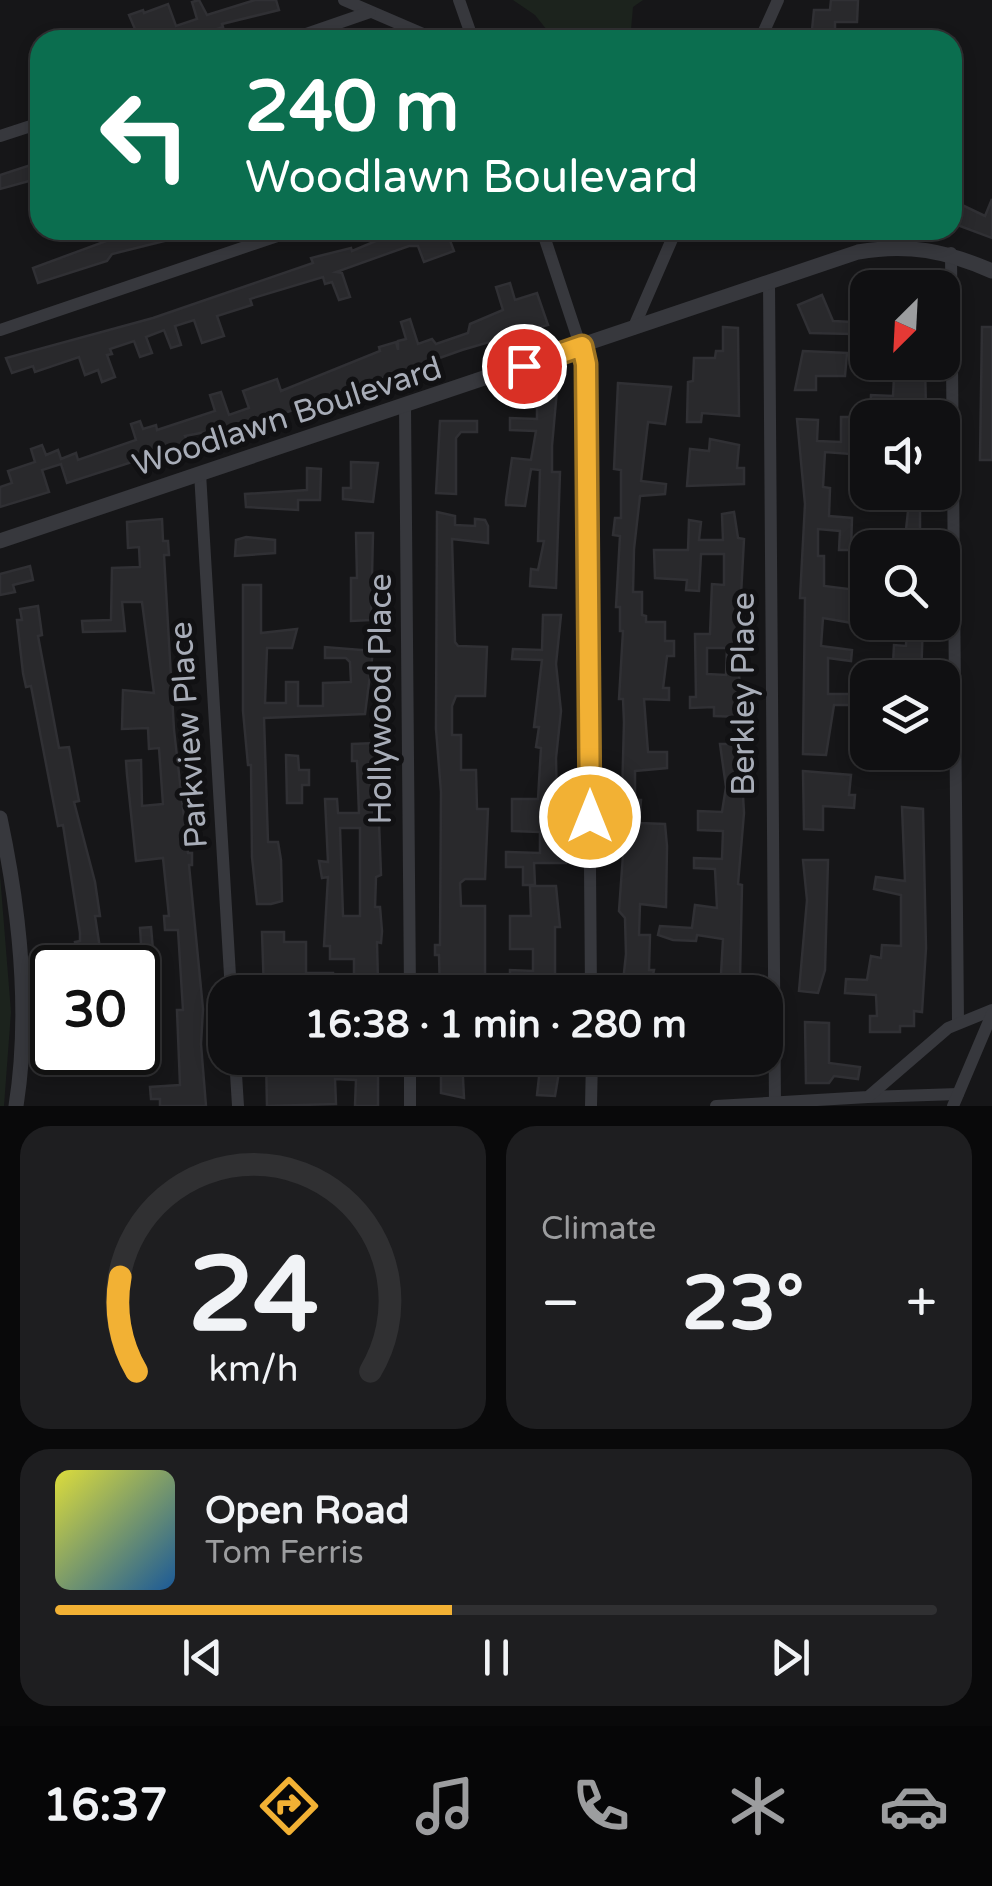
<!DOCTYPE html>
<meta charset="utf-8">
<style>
:root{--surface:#101012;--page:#1e1e20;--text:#f1f3f6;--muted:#9c9d9f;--line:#303032;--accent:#f2b134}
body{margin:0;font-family:"Varela Round",sans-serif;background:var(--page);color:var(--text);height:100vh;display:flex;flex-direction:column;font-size:38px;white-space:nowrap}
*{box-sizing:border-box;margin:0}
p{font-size:32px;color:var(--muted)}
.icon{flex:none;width:55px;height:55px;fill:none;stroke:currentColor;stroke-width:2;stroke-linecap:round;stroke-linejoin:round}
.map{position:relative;height:1106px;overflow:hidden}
.details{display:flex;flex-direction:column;gap:20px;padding:20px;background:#09090a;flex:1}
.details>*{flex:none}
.top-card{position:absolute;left:30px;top:30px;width:932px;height:210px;border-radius:30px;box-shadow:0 5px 15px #0003,0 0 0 2px var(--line);background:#0b6e4f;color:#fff;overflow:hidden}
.needle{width:65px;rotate:204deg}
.controls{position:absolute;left:850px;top:270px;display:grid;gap:20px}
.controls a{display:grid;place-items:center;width:110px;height:110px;border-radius:20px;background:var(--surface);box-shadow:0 5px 15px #0003,0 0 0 2px var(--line);font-size:50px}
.speed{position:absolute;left:30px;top:945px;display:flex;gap:20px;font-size:50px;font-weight:700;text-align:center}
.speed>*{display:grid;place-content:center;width:130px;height:130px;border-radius:50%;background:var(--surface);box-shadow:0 5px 15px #0003,0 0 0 2px var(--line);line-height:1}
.speed .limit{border:5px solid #111;border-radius:15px;background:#fff;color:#111}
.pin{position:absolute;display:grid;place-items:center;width:85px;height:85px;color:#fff;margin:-42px;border:5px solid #fff;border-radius:50%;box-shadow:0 2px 10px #0007}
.me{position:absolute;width:110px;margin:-55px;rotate:0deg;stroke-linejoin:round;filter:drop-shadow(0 0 8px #0008)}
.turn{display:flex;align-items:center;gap:35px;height:210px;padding:0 50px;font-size:45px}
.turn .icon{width:130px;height:130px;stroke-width:2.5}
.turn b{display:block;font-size:70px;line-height:85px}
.big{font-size:75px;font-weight:700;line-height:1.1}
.details .widget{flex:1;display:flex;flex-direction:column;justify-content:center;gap:15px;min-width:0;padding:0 35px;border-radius:30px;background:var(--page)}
.details .dial{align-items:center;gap:0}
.dial svg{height:260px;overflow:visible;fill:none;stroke:var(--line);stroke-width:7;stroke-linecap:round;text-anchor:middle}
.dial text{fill:var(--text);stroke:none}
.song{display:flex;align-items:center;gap:30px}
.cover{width:120px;height:120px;border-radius:15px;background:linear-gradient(135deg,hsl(60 70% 55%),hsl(210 70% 35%))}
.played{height:10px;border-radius:5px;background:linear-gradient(90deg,var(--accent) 45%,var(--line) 45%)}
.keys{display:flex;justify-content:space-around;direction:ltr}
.heat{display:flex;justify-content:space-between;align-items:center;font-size:55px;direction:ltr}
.details .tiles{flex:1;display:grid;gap:20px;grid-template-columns:1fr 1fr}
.widget:last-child{grid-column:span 2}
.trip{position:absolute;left:208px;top:975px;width:575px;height:100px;border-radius:30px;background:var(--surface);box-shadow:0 5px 15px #0003,0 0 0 2px var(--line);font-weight:700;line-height:100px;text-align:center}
.tabs{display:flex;height:160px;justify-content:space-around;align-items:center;background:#060607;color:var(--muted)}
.tabs .icon{width:70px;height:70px}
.tabs .active{color:var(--accent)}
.tabs b{font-size:45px;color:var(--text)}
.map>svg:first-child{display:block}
.green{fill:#1c231d}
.building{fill:#29292c;stroke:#303034;stroke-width:2.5;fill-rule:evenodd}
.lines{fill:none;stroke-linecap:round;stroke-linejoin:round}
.minor{stroke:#37383d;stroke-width:12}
.tertiary{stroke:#37383d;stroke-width:15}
.route-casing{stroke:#9d7322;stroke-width:25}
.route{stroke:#f2b134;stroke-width:18}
.labels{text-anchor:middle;stroke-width:10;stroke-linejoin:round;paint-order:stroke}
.street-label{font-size:32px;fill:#a8adb8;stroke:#111113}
</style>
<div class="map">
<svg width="992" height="1106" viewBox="0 0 992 1106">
<rect width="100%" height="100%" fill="#161618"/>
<g class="green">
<polygon points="513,0 643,0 633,7 631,30 643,40 555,40 535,15"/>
<polygon points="0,875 11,1012 4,1106 0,1106"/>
</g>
<g class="building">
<polygon points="199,0 207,15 255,0 276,0 279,10 222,24 223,27 184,40 109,40 135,29 129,15 143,10 144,13 168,4 176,26 197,19 192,2"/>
<polygon points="831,0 858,0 857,22 835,22 835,40 811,40 814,10 830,10"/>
<polygon points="40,162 40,178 0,189 0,175"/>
<polygon points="992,199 992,238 952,223 960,204 985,216"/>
<polygon points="136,230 160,230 164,241 112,254 107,261 38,283 33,268"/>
<polygon points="402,230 446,230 454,251 424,262 418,246 409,246 336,272 342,273 350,297 339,300 332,282 325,284 323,277 250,299 252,305 217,316 224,336 202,343 194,320 175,326 181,345 171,348 164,330 146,337 152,353 140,357 134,341 110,349 112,354 107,355 115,377 102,382 98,370 85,375 79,357 35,372 33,366 12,373 6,358 153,318 313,263 311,258 351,248 352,251"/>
<polygon points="510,283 515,300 537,293 548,325 462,350 262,421 185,436 188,444 67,483 61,464 42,470 49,492 0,507 0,487 12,483 8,471 35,462 31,449 42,445 46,455 58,450 61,459 76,453 78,460 136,440 131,424 140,421 143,429 156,425 157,430 215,411 210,395 221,392 229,415 249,408 243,391 277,379 281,391 380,351 379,347 396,342 398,350 398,341 406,339 401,322 410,319 418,344 432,339 436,344 468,333 470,324 503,310 496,287"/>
<polygon points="822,295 833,321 852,322 852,334 810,333 798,305"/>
<polygon points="723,327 738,328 739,416 702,413 701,422 687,422 688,382 693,381 694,358 715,358 716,351 723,351"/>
<polygon points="982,327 992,327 992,460 980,460"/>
<polygon points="803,351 847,353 845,376 816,376 816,390 795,390"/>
<polygon points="869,365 925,367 926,409 920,409 920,418 870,418 871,395 893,396 894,377 869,377"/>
<polygon points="618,383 671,387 665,424 648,422 641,481 666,484 665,494 640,496 634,549 633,592 642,592 642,615 646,616 646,622 665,622 665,641 674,641 674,656 667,656 663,688 669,688 669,700 644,699 648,752 667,752 667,768 635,771 635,800 641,800 639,823 665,824 667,846 666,907 640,904 639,935 650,935 649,970 654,970 652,980 640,979 640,992 622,992 626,954 625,918 619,911 624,841 621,814 615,814 617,798 622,798 624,722 623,699 619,699 623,631 620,631 620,607 616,607 620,536 613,535 615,518 621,518 621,470 614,469"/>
<polygon points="557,390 552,446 552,472 560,472 556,588 530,586 531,569 538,570 544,541 538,541 540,470 531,469 525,506 506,505 506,500 512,458 531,460 536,431 510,430 510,418 537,419 537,391"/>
<polygon points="841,417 853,417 850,454 825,452 823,487 830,488 829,516 852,518 851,550 839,550 840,531 818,529 818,556 824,556 824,586 857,590 852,623 823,618 821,646 852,650 851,661 828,658 828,694 854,694 854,705 834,705 826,755 803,754 805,598 800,598 805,504 797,419 818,420 817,441 841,442"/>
<polygon points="440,421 477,421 477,432 461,432 456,438 456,494 436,493"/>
<polygon points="710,439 739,445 737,468 744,468 744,484 687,486 690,449 709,451"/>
<polygon points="351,462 378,463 373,502 343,499 343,488 351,488"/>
<polygon points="307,468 321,469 320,500 298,500 298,510 246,507 245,494 307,490"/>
<polygon points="910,492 920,492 920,548 899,546 900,530 906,530"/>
<polygon points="437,512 455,516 455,525 475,526 475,519 485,520 488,526 488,543 452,539 455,642 458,646 487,647 485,696 456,696 452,706 452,735 461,735 461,770 476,770 477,809 488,809 485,879 465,879 460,883 461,906 485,906 485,992 440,992 439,955 435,955 435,945 440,945 441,792 436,729"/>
<path d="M734 512 738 538 744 539 738 651 741 717 714 716V707L690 708V697H696L695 634H710L712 584 724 585V554H701L699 591 686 590 687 580 655 578 654 550H688L689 520 701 522 699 540H723L722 514ZM707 648H727L726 675 707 674Z"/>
<polygon points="162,519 163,541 168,541 169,555 164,555 174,730 188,853 192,853 192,865 189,865 203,1009 201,1044 206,1106 160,1106 160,1099 151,1099 150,1087 180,1085 177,1010 183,1010 178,930 165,930 164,916 169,916 163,858 136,861 127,775 126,761 141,760 142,806 163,804 159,748 149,749 148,728 122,729 123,690 154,693 142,602 122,602 125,631 83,632 82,621 111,620 112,568 140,567 139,547 128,548 127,522"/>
<polygon points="356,533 373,533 371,620 351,621 351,578 357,578"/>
<polygon points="246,537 275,540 275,553 235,556 236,540"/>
<polygon points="30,566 33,580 13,585 15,592 0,595 0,574"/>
<polygon points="243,585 261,585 261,633 297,629 292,648 267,648 265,703 286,703 286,682 298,682 298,706 323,706 323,683 351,682 350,662 346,658 325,658 325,647 373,651 365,714 264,718 268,842 278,842 281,860 282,901 271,904 257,904 252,857 251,765 248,765 243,711"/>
<polygon points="38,606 42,635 38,636 59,748 69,747 79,801 74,802 95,882 100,916 95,916 103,968 80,968 75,942 80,941 80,933 63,825 58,826 31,686 26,687 23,673 17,620 22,620 20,609"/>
<polygon points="543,615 561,615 556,664 561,711 556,758 558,854 566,855 566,863 534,863 535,885 523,885 523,867 506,867 506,852 540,853 540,832 512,831 512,799 538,799 541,748 536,747 539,727 534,727 542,660 512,659 513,649 542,650"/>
<polygon points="907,622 923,622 921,678 908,678 908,665 893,664 894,645 906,646"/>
<path d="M376 743 381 875 376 877 375 907H380L382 931 381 943 377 942 378 983H374L373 992H354V959H330V946H324L328 877 322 878 319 861 328 862 325 799H337L338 813H359L357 761H352V744ZM340 828H360V916H343Z"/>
<polygon points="720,744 740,744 744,813 738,884 742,885 740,978 748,977 748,992 720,992 723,939 697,935 696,941 673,940 658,935 660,926 692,928 695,905 717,908 715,869 694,868 694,858 722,859 723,831 698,830 698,811 722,812 726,787"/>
<polygon points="286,755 298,756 299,770 309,770 309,785 302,785 302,803 287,803"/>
<polygon points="803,771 851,775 849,795 855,795 854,808 823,806 823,830 804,829"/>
<polygon points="902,807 923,809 926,948 922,1012 914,1011 914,1026 900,1026 900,1032 870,1032 870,1016 877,1016 876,995 845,993 846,979 867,980 871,956 881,958 882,945 901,946 901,895 874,889 876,877 905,881"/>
<polygon points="803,860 828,860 825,970 818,993 799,991 807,900"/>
<polygon points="530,886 556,886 560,927 555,927 555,992 537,992 537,983 510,983 510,970 533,971 533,949 510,949 510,916 531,916"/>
<polygon points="151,927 155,973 143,974 140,928"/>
<polygon points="262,932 284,932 284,942 306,942 306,973 333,973 333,985 280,985 280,992 264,992"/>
<polygon points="805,1022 829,1023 829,1063 860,1067 858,1079 834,1076 829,1083 806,1083"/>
<polygon points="266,1058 308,1058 308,1069 332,1069 332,1065 352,1064 352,1058 378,1058 378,1106 355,1106 356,1080 335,1079 336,1104 267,1106"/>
<polygon points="441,1059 462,1059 464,1098 441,1093"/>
<polygon points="541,1059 561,1060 555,1096 537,1095"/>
</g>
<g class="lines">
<g class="minor">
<polyline points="344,0 437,40"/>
<polyline points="459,0 473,40"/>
<polyline points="289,40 370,12"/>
<polyline points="760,40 778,0"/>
<polyline points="0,136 40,123"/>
<polyline points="542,230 586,363 591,992"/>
<polyline points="951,253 958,1022"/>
<polyline points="769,282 775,1106"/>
<polyline points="633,329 676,230"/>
<polyline points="0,330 295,230"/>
<polyline points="405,405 410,992"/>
<polyline points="200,473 231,992"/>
<polyline points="235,1058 238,1106"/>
<polyline points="410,1058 410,1106"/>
<polyline points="868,1097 958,1094"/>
<polyline points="591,1106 592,1058"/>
<polyline points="716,1106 868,1097 948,1028 992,1010"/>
<polyline points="953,1106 992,1014"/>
</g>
<g class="tertiary">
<path d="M0 541 858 252C908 243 946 251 992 271"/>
<path d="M0 818C20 912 31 1011 16 1106"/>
</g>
</g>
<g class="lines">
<defs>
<polyline id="route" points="524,366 582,346 586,364 590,817"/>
</defs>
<use href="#route" class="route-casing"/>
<use href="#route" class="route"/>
</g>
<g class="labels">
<g class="street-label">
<text transform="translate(287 416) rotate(-18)" y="11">Woodlawn Boulevard</text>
<text transform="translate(743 694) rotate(-90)" y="11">Berkley Place</text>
<text transform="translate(380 699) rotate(-90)" y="11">Hollywood Place</text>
<text transform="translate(188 735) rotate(-94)" y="11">Parkview Place</text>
</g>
</g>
</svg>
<div class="controls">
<a><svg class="needle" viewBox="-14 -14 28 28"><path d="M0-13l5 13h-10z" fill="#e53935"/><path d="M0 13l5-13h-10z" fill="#9c9d9f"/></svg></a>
<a><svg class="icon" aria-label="sound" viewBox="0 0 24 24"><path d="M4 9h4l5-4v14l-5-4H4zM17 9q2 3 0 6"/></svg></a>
<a><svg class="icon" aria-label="search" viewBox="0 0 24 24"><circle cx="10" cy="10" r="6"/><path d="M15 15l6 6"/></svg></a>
<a><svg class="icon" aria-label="layers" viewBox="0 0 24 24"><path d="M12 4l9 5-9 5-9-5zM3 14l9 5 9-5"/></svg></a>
</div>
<div class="speed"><div class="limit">30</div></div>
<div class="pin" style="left:524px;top:366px;background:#d93025"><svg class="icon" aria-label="arrive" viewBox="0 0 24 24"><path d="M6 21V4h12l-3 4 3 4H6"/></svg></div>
<svg class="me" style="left:590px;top:817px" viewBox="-20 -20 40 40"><circle r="17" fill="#f2b134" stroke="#fff" stroke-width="3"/><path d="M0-11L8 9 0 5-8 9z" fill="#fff"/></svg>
<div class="trip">16:38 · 1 min · 280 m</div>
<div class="top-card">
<div class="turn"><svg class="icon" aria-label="left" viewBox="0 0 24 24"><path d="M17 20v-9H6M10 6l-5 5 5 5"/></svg><div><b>240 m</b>Woodlawn Boulevard</div></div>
</div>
</div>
<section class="details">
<div class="tiles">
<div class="widget dial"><svg viewBox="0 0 100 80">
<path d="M14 69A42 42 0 1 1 86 69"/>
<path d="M14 69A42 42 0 0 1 9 40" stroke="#f2b134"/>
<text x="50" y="56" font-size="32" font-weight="700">24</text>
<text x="50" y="72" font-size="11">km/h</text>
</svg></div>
<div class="widget"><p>Climate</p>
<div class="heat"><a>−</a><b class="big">23°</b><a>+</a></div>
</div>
<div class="widget">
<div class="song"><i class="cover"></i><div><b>Open Road</b><p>Tom Ferris</p></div></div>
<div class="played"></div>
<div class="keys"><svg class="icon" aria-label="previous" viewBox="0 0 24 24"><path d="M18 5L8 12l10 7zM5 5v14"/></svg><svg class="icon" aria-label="pause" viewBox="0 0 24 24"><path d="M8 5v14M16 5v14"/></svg><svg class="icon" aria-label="next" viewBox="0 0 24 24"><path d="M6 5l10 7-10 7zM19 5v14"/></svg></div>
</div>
</div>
</section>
<nav class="tabs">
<b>16:37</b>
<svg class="icon active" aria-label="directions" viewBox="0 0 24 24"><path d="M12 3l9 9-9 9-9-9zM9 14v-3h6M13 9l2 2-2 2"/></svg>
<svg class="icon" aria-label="music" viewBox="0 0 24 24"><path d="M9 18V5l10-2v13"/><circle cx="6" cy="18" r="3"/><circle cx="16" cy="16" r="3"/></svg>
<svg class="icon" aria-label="phone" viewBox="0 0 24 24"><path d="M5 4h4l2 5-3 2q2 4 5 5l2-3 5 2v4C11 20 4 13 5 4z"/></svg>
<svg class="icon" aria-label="climate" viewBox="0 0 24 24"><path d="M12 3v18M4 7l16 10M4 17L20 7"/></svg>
<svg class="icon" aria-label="car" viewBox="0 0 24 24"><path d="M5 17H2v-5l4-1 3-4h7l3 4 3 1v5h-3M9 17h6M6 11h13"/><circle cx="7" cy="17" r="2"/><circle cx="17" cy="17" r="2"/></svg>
</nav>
